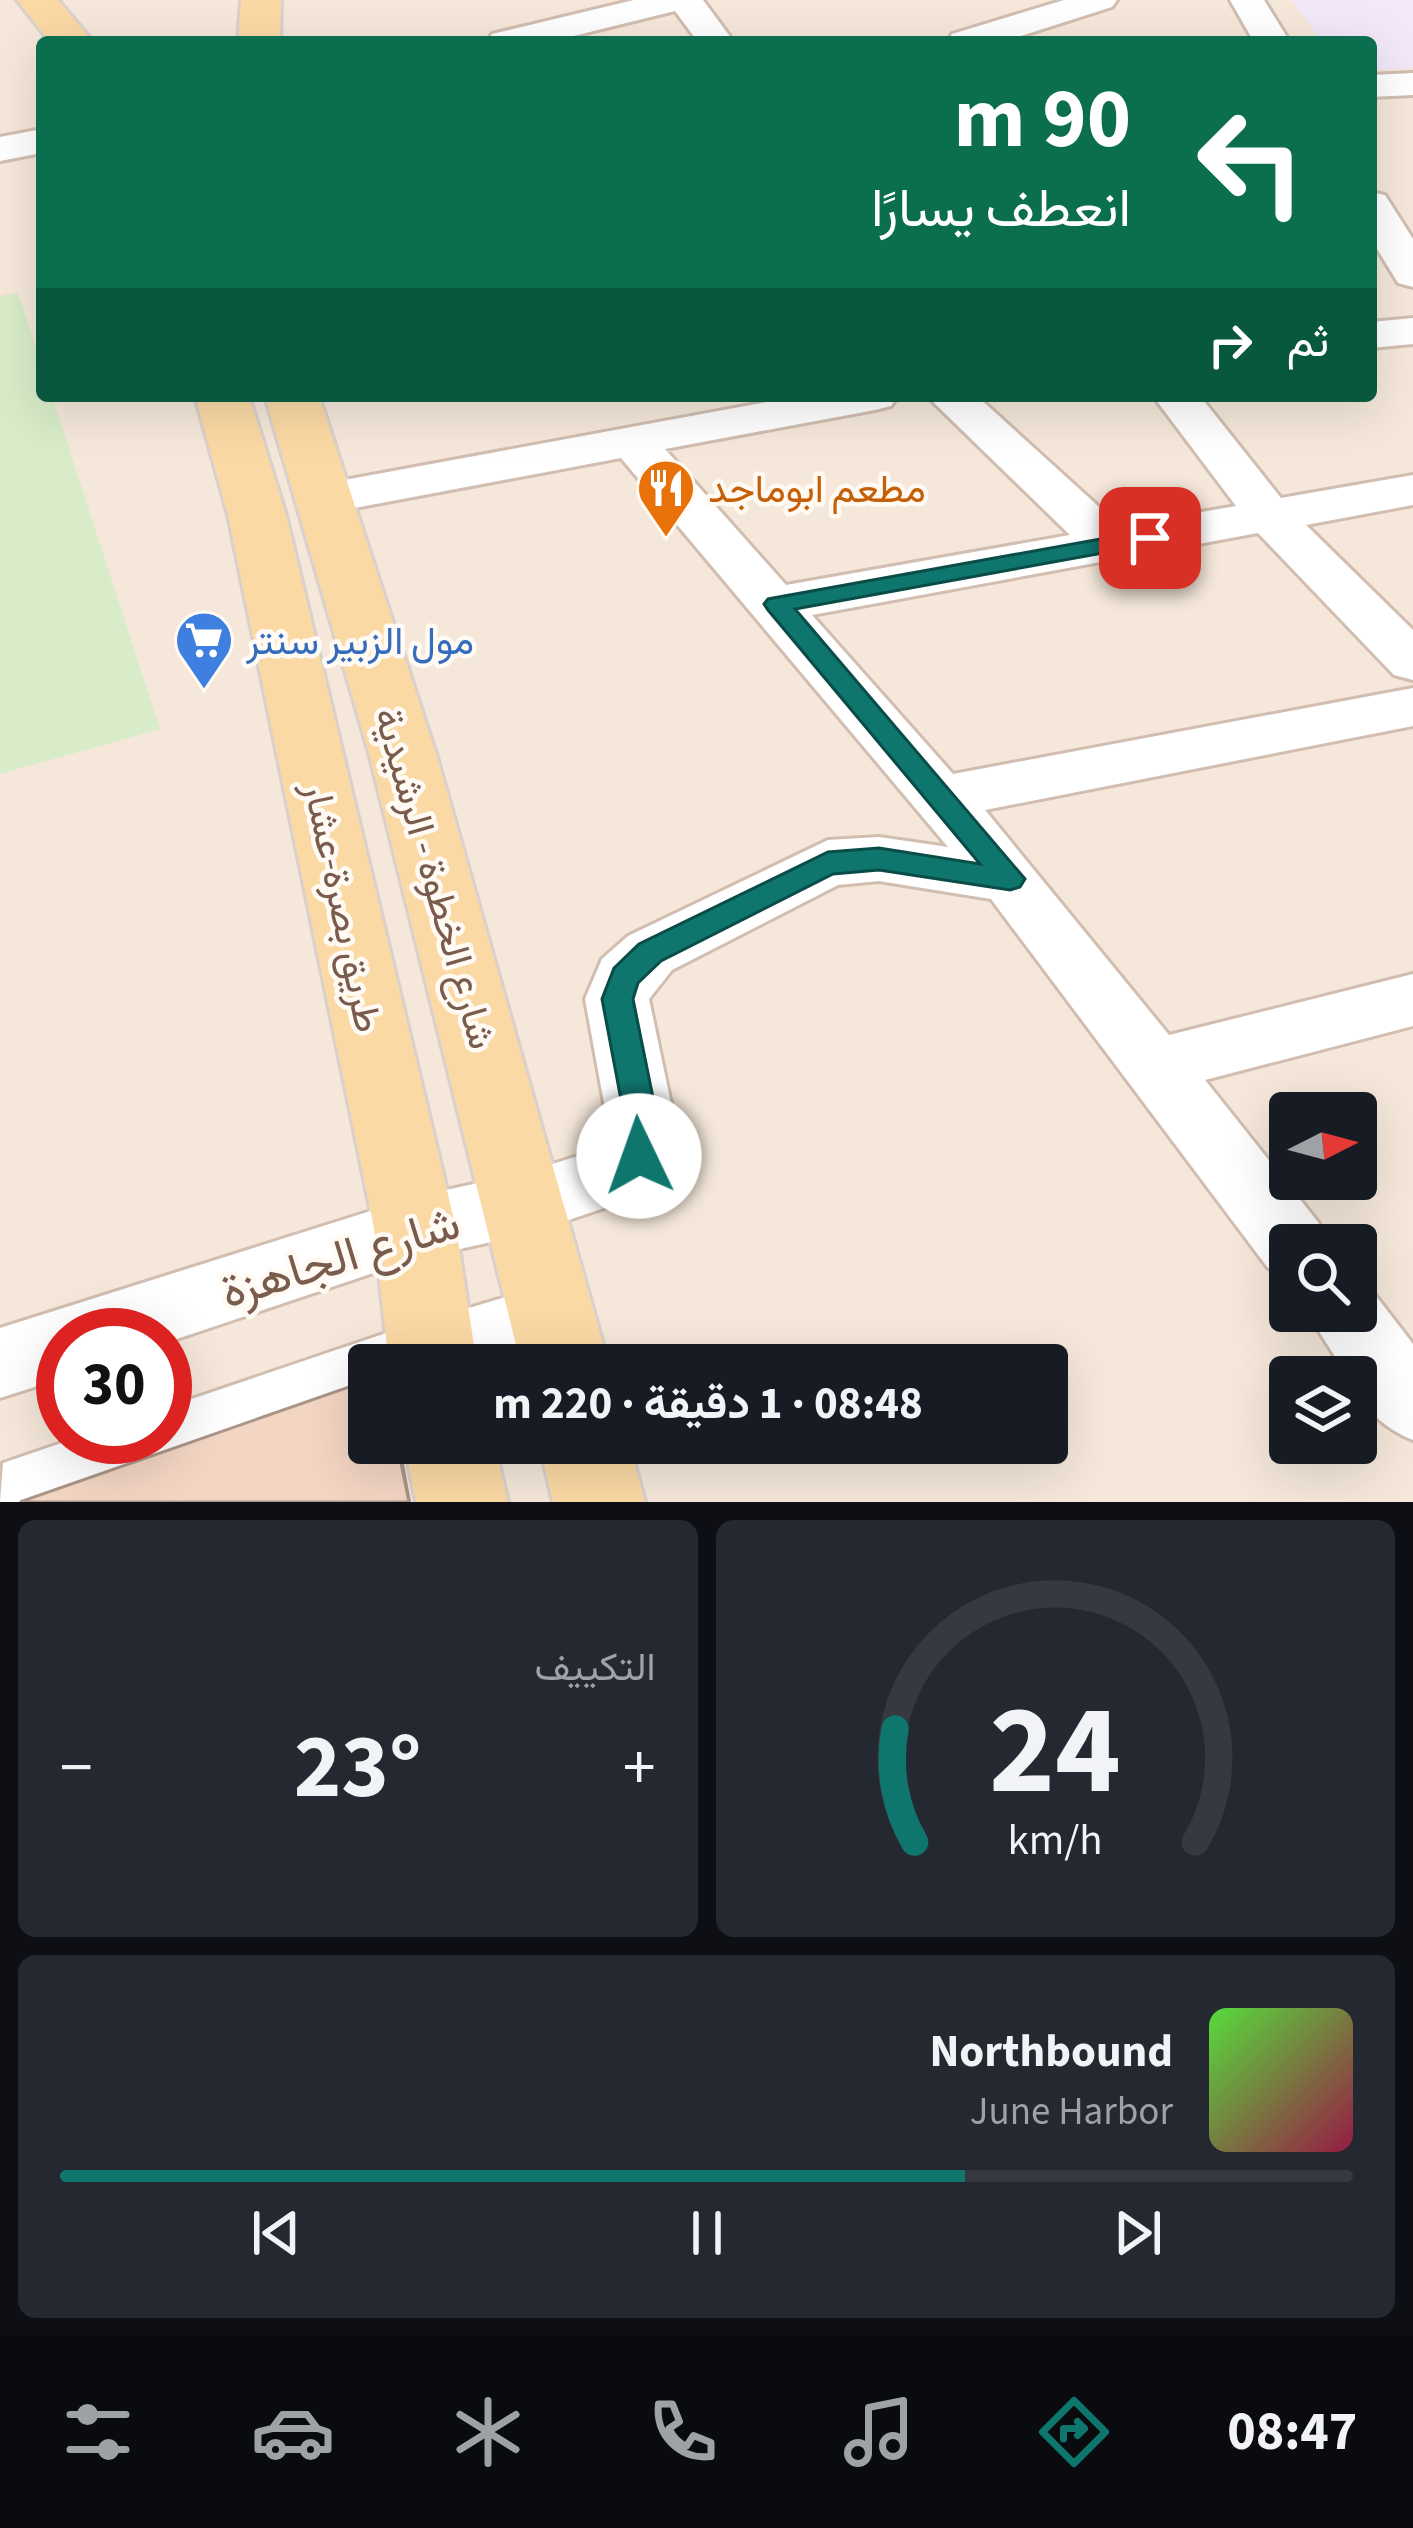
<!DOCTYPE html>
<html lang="ar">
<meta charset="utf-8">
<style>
:root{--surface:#171b24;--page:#242831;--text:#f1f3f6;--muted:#9ea1a6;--line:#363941;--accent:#0f766e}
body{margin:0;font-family:"Source Sans 3",Vazirmatn,sans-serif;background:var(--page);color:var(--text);direction:rtl;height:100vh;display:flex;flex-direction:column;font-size:45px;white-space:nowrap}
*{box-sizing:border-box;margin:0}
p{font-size:39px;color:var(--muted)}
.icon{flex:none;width:66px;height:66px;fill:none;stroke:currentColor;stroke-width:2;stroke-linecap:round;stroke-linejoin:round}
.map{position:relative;height:1502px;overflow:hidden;direction:ltr}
.details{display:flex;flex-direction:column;gap:18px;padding:18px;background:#0d0f14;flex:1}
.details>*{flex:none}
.top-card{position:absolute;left:36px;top:36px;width:1341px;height:366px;border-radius:12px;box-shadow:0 12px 48px #0002;direction:rtl;background:#0b6e4f;color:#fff;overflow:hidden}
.needle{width:78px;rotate:84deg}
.tools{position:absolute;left:1269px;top:1092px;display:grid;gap:24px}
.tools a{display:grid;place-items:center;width:108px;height:108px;border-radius:12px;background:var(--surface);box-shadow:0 12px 48px #0002;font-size:60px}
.speed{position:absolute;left:36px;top:1308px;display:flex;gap:24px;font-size:60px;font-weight:700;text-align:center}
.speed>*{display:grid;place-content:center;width:156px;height:156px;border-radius:50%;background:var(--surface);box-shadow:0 12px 48px #0002;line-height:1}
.speed .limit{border:18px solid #d22;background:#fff;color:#111}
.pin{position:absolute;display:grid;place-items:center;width:102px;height:102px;color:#fff;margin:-51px;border-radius:24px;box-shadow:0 6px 18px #0006}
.me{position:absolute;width:132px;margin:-66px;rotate:357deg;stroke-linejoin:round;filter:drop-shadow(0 0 9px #0008)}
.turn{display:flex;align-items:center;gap:42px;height:252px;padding:0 48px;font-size:54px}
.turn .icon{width:156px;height:156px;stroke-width:2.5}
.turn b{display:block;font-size:84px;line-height:102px}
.then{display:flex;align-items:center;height:114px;padding:0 48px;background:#0003;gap:24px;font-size:45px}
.big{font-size:90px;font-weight:700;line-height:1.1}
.details .tile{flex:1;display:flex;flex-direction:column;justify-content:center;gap:18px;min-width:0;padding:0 42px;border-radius:18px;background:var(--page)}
.details .dial{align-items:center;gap:0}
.dial svg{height:312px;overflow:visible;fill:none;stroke:var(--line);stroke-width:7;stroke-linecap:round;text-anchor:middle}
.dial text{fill:var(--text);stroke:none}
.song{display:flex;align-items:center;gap:36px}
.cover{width:144px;height:144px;border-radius:18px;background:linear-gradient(135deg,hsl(110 70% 55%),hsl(340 70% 35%))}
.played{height:12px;border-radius:6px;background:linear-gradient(90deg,var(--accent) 70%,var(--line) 70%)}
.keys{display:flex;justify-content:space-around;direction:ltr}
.heat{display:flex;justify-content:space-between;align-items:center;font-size:66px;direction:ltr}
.details .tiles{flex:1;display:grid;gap:18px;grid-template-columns:1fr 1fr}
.tile:last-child{grid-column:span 2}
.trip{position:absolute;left:348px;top:1344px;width:720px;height:120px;border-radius:12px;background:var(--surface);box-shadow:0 12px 48px #0002;font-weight:700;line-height:120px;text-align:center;direction:rtl}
.dock{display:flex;height:192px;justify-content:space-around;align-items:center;background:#090b0e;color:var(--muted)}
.dock .icon{width:84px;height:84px}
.dock .selected{color:var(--accent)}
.dock b{font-size:54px;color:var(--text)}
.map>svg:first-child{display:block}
.residential{fill:#f5e8da;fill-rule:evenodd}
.education{fill:#f3e8fa}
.green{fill:#d8ecc9}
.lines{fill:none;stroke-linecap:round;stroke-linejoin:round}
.minor-casing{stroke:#d1beb0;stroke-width:6}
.major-casing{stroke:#dad1cd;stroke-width:6}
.minor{fill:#fff;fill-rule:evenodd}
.major{fill:#fbd9a5;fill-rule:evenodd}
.shaded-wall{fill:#aa9588}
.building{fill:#f3d5c3;stroke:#aa9588;stroke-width:3}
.route{fill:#0f766e;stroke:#0a4d48;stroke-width:3}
.labels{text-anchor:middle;stroke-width:9;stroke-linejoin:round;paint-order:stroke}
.food-label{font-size:39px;fill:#c56008;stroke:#fffaf3;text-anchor:start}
.shop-label{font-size:39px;fill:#366cbe;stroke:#fffaf3;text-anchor:start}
.street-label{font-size:39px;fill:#7a5c4d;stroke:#fffaf3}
.near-street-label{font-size:48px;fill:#7a5c4d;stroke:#fffaf3}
</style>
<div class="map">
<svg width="1413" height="1502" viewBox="0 0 1413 1502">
<rect width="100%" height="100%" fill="#fdf6ec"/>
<path class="residential" d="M0 0H1413V1502H0ZM42 42H1371V396H42ZM1290 1113H1356V1179H1290ZM1290 1245H1356V1311H1290ZM63 1335H165V1437H63ZM369 1365H1047V1443H369ZM1290 1377H1356V1443H1290Z"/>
<polygon class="education" points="1292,0 1413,0 1413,68 1371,70 1371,42 1322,42"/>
<polygon class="green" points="18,293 42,366 42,396 52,396 160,729 0,774 0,296"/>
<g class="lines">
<defs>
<g id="minor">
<polygon points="634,0 703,0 734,42 698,42 675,11 549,42 487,42 492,34"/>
<polygon points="1064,0 1117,0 1112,7 1002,42 947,42 952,34"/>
<polygon points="1230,0 1264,0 1290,42 1254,42"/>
<polygon points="1413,73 1413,95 1371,97 1371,75"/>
<polygon points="42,129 42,153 0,161 0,137"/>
<polygon points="1371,192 1385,195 1413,239 1413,287 1398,283 1371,239"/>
<polygon points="1413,318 1413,344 1371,348 1371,322"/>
<polygon points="799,396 898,396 891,406 875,410 665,449 786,585 1070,535 927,396 977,396 1120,526 1236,506 1153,396 1200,396 1281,498 1413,475 1413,505 1306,525 1413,630 1413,680 1394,675 1258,533 812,615 953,774 1413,688 1413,726 985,810 1169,1035 1413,974 1413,1026 1205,1080 1318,1222 1329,1245 1290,1245 1290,1276 1268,1268 991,899 879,881 838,885 672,970 649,999 678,1137 652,1192 527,1234 415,1259 165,1343 165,1335 63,1335 63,1378 0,1398 0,1328 415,1197 527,1172 603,1148 610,1136 585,999 602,959 628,936 828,840 879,837 948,847 621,458 328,513 311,509 303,498 311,487 328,483"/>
<path d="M1356 1282 1369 1287 1413 1344V1440C1388 1430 1356 1407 1356 1377H1348L1306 1311H1356Z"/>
<polygon points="553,1283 579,1293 590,1317 579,1341 508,1365 369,1365 369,1409 112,1502 0,1502 3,1463 79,1437 165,1437 165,1408 398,1329"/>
</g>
<g id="major">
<polygon points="17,0 58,0 93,42 50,42"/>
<polygon points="241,0 281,0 280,42 238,42"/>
<polygon points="195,396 249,396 286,515 456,1228 477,1365 389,1365 374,1228 228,515"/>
<polygon points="265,396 319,396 437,757 609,1365 521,1365 370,757"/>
<polygon points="404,1443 494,1443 508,1502 416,1502"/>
<polygon points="539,1443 629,1443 645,1502 553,1502"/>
</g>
</defs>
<use href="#minor" class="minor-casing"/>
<use href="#major" class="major-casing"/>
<use href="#minor" class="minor"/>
<use href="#major" class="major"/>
</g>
<polygon class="shaded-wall" points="397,1443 400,1443 411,1502 409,1502"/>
<polygon class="building" points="369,1380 369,1443 397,1443 409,1502 20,1502"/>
<polygon class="route" points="1150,530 1158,532 1158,543 795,609 1025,879 1020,887 1010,890 879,870 833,874 661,961 638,983 633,999 661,1137 650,1166 639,1170 627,1166 622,1156 628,1137 602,999 614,968 639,944 828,852 879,848 980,864 768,610 764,604 768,599"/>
<defs>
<symbol id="restaurant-pin" viewBox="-11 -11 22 30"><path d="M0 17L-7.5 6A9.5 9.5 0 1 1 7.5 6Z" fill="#e8710a" stroke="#fffaf3"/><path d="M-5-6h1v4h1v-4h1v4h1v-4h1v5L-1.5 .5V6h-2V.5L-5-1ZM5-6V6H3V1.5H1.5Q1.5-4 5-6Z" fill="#fff"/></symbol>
<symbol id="supermarket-pin" viewBox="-11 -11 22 30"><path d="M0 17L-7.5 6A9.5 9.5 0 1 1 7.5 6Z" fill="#3f7fe0" stroke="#fffaf3"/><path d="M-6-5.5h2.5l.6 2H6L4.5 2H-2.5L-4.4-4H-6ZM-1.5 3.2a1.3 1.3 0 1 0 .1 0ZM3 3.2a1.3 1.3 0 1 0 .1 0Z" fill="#fff"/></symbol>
</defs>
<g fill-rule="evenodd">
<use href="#restaurant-pin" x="633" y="455" width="66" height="90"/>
<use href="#supermarket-pin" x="171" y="607" width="66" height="90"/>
</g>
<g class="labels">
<g class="food-label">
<text x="708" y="502">مطعم ابوماجد</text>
</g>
<g class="shop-label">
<text x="246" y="654">مول الزبير سنتر</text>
</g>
<g class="street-label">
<text transform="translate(436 878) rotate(74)" y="14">شارع الخطوة - الرشيدية</text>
<text transform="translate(344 907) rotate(78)" y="14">طريق بصرة-عشار</text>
</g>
<g class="near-street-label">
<text transform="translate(340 1256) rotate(-17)" y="17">شارع الجاهزة</text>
</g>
</g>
</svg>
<div class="tools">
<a><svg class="needle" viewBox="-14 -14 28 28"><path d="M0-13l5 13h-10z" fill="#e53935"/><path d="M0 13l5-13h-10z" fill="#9ea1a6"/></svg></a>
<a><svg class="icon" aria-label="search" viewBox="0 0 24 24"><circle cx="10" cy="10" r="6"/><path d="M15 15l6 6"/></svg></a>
<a><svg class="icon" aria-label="layers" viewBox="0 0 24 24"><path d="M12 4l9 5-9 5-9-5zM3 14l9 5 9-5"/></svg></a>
</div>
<div class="speed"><div class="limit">30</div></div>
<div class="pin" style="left:1150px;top:538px;background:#d93025"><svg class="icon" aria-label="arrive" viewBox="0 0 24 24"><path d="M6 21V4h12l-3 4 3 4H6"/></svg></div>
<svg class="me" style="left:639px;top:1156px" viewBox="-20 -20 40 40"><circle r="19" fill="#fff"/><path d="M0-13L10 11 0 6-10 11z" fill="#0f766e"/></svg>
<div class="trip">08:48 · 1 دقيقة · 220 m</div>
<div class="top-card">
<div class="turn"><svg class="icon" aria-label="left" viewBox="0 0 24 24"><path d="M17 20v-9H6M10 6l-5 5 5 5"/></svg><div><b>90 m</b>انعطف يسارًا</div></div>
<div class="then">ثم<svg class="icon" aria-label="right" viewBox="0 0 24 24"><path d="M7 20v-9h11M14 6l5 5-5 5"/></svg></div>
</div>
</div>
<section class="details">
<div class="tiles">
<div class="tile dial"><svg viewBox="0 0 100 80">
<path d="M14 69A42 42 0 1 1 86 69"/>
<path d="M14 69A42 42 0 0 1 9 40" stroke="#0f766e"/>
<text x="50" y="56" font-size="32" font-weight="700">24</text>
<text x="50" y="72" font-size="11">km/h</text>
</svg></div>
<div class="tile"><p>التكييف</p>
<div class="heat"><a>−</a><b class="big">23°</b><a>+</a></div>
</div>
<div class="tile">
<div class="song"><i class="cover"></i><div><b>Northbound</b><p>June Harbor</p></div></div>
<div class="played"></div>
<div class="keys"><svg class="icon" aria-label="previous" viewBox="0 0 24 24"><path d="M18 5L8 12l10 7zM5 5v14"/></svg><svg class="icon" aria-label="pause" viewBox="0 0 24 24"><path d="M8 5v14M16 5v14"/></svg><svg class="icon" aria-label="next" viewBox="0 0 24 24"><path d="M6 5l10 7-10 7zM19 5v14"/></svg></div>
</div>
</div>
</section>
<nav class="dock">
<b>08:47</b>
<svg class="icon selected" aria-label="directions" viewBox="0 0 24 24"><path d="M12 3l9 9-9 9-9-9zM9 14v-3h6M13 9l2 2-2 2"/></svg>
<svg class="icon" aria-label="music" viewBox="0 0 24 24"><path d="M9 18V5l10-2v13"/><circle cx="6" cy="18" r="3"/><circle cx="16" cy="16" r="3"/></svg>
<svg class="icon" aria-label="phone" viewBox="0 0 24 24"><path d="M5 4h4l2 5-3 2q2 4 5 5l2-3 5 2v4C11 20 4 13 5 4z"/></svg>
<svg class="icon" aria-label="climate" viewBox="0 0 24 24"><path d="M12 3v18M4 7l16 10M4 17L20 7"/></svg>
<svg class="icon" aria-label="car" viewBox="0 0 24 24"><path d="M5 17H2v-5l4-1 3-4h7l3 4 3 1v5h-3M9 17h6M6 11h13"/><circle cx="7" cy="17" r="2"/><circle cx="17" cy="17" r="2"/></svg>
<svg class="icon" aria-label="filters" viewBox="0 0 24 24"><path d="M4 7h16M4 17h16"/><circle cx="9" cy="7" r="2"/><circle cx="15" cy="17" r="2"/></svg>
</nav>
